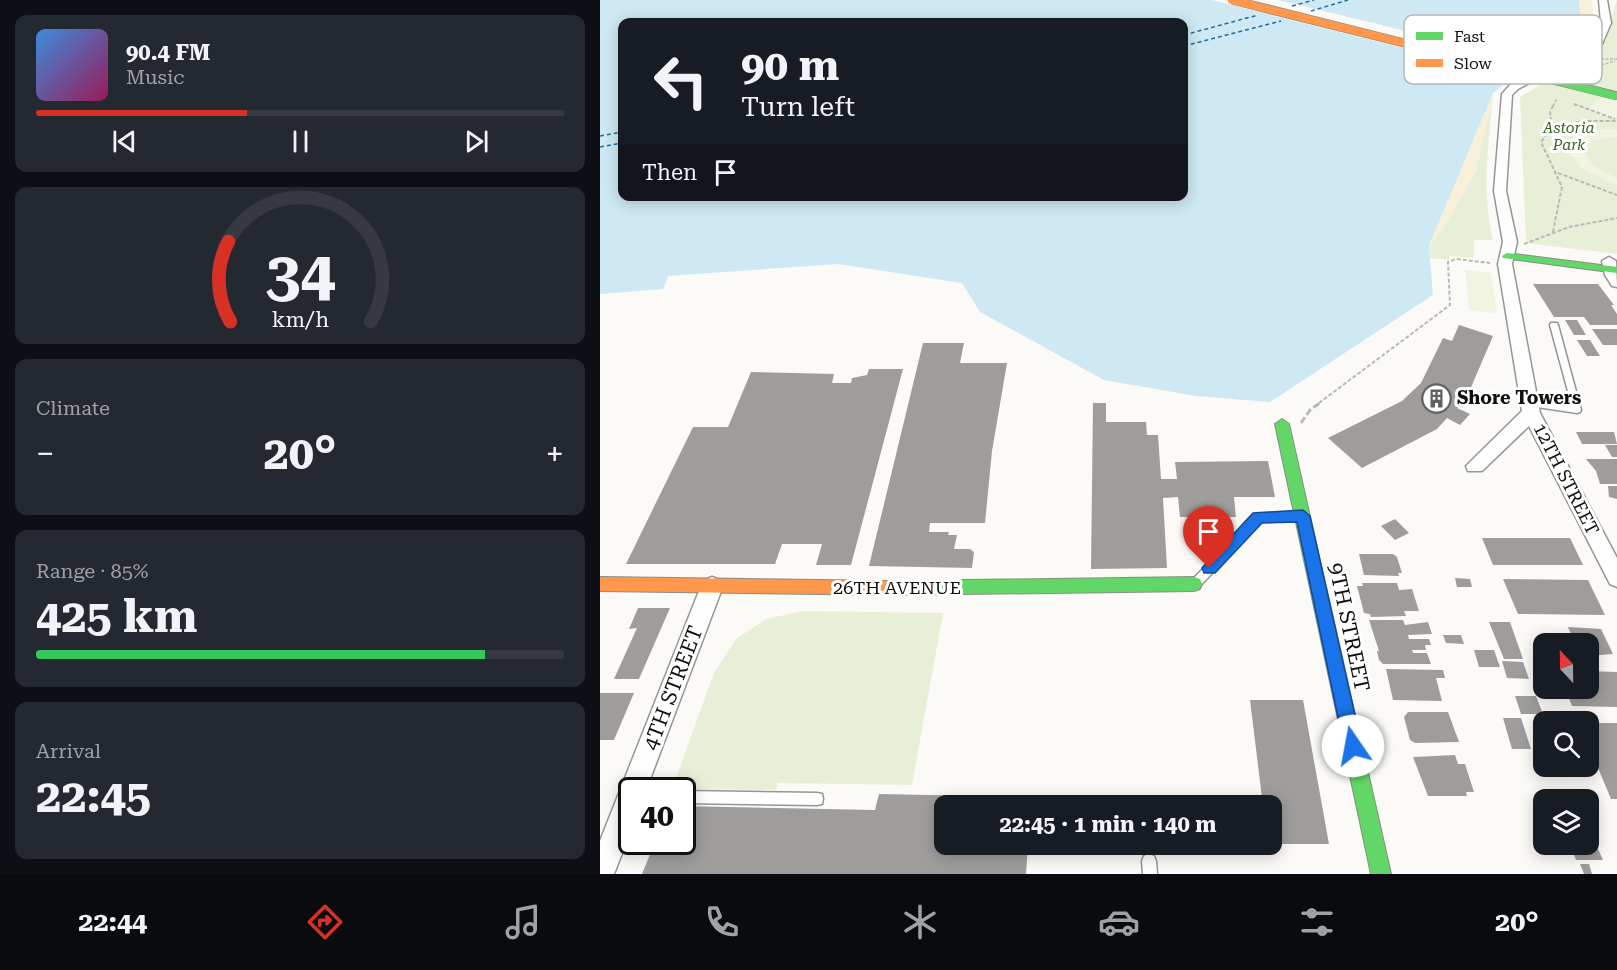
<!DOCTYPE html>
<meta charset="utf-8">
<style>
:root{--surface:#171b24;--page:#242831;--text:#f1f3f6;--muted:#9ea1a6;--line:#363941;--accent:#d93025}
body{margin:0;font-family:"Roboto Serif",serif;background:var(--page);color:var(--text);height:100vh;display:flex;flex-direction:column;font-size:22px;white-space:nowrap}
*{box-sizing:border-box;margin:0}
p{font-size:20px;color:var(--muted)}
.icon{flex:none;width:33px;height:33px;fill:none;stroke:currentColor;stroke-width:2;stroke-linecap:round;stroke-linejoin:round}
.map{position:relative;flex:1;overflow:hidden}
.details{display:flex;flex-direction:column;gap:15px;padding:15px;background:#0d0f14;width:600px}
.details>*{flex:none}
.hud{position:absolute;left:18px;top:18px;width:570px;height:183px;border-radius:12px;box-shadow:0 3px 15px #0003;background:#171b24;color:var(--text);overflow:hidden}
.needle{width:39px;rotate:338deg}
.buttons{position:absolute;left:933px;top:633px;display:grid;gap:12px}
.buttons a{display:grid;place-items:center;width:66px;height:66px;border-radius:12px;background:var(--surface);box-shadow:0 3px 15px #0003;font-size:30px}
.speed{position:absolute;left:18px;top:777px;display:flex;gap:12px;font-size:30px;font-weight:700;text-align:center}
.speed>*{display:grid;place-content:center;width:78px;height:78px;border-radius:50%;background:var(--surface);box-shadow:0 3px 15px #0003;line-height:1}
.speed .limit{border:3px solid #111;border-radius:9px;background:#fff;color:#111}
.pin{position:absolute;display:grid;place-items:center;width:51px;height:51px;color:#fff;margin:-62px -26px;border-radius:50% 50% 50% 0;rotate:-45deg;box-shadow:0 0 6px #0007}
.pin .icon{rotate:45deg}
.me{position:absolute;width:66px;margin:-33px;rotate:348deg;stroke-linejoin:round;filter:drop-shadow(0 0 4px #0008)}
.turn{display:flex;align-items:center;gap:21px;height:126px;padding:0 24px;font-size:27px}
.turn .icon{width:78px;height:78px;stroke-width:2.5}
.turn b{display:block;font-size:42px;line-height:51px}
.then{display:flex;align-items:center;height:57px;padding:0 24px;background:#0003;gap:12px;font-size:22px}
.big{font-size:45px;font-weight:700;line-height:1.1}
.details .tile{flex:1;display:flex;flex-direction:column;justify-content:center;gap:9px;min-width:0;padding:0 21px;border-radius:12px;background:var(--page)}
.details .dial{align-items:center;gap:0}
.dial svg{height:156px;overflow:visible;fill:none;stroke:var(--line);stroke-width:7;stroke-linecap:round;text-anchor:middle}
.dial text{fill:var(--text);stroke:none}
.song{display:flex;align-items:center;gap:18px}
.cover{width:72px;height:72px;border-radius:9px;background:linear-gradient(135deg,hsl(210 70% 55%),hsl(330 70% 35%))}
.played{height:6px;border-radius:3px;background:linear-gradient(90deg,var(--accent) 40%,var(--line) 40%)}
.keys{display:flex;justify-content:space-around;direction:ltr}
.heat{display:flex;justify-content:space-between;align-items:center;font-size:33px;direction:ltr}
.charge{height:9px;border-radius:4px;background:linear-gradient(90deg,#34c759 85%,var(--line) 0)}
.trip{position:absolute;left:334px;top:795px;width:348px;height:60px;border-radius:12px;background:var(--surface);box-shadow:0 3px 15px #0003;font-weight:700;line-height:60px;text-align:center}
.dock{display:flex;height:96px;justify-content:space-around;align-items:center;background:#090b0e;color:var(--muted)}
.dock .icon{width:42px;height:42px}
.dock .on{color:var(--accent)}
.dock b{font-size:27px;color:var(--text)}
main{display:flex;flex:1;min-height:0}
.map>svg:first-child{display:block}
.green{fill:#e7f0d7}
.sand{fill:#f9f0d9}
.pitch{fill:#f0f4e1}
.water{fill:#cee9f4;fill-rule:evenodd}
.pier{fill:#fbfaf6}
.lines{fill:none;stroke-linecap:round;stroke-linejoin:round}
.ferry{stroke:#1e6e9c;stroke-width:1.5;stroke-dasharray:4 3;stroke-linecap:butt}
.building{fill:#9f9d9b}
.lane-casing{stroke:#969594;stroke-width:3}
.street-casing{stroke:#969594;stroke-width:3}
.fast-casing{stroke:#8c8c8a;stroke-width:2}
.slow-casing{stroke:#8c8c8a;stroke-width:2}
.path-far2{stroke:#b9b9b8;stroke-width:1.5;stroke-dasharray:3 1.5;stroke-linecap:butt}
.path-far1{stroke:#b9b9b8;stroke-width:2;stroke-dasharray:4 2;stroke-linecap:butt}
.path{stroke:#b9b9b8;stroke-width:3;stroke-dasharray:7 3;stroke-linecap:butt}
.lane{fill:#fefefe;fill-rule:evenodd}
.street{fill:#fefefe;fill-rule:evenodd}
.fast{fill:#63d668;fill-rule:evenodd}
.slow{fill:#ff974d;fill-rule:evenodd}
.fast-bridge-casing{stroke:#838381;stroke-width:9;stroke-linecap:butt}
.slow-bridge-casing{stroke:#838381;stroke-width:9;stroke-linecap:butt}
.fast-bridge{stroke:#63d668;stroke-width:8}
.slow-bridge{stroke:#ff974d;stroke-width:8}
.route{fill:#1a73e8;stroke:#114b97;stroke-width:1.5}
.labels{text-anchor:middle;stroke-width:6;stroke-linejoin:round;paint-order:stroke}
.far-park-label{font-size:15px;font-style:italic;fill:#356522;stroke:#fff}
.poi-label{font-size:18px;font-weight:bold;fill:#101010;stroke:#fff;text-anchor:start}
.street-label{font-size:18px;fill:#101010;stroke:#fff}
.near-street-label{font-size:21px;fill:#101010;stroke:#fff}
.key{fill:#fff;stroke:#b7b7b7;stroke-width:1.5}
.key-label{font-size:16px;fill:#101010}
</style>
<main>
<section class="details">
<div class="tile">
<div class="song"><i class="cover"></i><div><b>90.4 FM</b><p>Music</p></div></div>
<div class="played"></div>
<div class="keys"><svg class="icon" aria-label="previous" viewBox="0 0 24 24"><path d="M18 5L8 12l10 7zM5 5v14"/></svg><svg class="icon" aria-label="pause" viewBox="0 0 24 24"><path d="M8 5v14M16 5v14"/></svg><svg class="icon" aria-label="next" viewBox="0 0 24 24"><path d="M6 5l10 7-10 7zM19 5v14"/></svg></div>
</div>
<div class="tile dial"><svg viewBox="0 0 100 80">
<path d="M14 69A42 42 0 1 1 86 69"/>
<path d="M14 69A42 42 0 0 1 13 28" stroke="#d93025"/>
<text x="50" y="56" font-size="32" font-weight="700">34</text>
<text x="50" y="72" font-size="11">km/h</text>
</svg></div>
<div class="tile"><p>Climate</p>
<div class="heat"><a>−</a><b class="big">20°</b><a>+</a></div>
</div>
<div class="tile"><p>Range · 85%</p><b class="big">425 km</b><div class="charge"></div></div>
<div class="tile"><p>Arrival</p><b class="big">22:45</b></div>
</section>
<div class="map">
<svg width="1017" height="874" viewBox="0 0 1017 874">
<rect width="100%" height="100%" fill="#fbfaf6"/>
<g class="green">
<polygon points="1017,0 1017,254 926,243 920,97 1001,49"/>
<path d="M893 93C889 143 881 191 893 240H874V258L850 256 849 260 830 258 829 246 847 222 876 171Z"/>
<polygon points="203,611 343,613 312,785 178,783 176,790 72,789 114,673 136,639 166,619"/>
</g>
<g class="sand">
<path d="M979 0H992C994 18 994 28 982 43L906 82C933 57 982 44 979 0Z"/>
<polygon points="893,93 876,171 847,222 829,246"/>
</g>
<g class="pitch">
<polygon points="1017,90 1017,117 1012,118 987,110 996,100"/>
<path d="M1017 130V137L992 141 984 152 993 165 1017 178V185L982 169 967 150C971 129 1000 129 1017 130Z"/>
<polygon points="865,270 891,273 897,314 869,310"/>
</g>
<path class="water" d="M0 0H979L980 15 969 35 893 93 829 246 833 295 670 402 596 396 504 380 380 312 362 283 238 264 68 276 63 289 0 294ZM22 22H584V196H22Z"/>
<polygon class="pier" points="612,0 678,0 938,63 917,77"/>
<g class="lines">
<g class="ferry">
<polyline points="692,6 714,0"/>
<polyline points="711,11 748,0"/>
<polyline points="584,35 658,15"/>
<polyline points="584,46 681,21"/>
<polyline points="0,136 22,132"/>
<polyline points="0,147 22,143"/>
</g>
</g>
<g class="building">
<polygon points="933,284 998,284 1014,305 1011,305 1017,314 1017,325 990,325 984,317 954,317"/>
<polygon points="965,320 977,320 986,335 974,335"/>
<polygon points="859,325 893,336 866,399 857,408 870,414 860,425 847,418 837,429 762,468 728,438 802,401 821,383 843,338 852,341"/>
<polygon points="992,329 1017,329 1017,345 1003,345"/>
<polygon points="977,340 990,340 1000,356 987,356"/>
<polygon points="323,343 364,343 360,363 407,363 392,451 385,523 330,523 329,532 349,532 348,535 357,535 354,549 370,549 374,552 372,568 269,566"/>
<polygon points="269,369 303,369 251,565 216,565 222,544 182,544 175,564 26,564 93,427 128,427 151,372 234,374 232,383 251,383 252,378 267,375"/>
<polygon points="493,403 506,403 506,422 546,422 547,435 558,435 561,479 577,479 575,462 668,461 675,497 634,497 636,517 580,517 578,497 563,498 567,568 491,569"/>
<polygon points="976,432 1014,432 1017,444 982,444"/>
<polygon points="1005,445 1017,445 1017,457 1012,457"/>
<polygon points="986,459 1017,459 1017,484 1000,484 996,471"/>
<polygon points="1008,486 1017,486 1017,499 1009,497"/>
<polygon points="795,519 809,533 795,540 781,526"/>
<polygon points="882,538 970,538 983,565 893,565"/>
<polygon points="759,554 793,554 797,557 802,573 798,573 799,576 764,575"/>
<polygon points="855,578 870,579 872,587 857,587"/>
<polygon points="903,579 988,580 1005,615 918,614"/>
<polygon points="762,583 797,583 799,590 812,589 819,611 804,611 806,616 771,617 770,614 764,613 757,586 763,586"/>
<polygon points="38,608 70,608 39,679 14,679 37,628 29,629"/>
<polygon points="769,620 803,620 805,625 828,622 832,634 808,635 809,639 829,639 831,645 825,645 826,650 812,650 813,653 827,653 831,664 783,664 779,660 777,651 779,651"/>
<polygon points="889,622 910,622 923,659 904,659"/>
<polygon points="968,627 1001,629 1013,654 988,656 988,644 975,644"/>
<polygon points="843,635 861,635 864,644 846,643"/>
<polygon points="874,650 894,650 900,667 879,667"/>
<polygon points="902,661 923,662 929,679 907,678"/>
<polygon points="786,669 843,670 845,678 836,678 842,701 793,700"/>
<polygon points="988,671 1017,672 1017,707 972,706 965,688 988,688"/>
<polygon points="0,693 34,693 14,740 0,740"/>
<polygon points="915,696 936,696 943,714 921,714"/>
<polygon points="650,700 703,700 729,844 672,844 672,806 663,806"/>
<polygon points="808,712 848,712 859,742 815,743 810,740 804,717"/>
<polygon points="903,718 921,718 931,749 912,749"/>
<polygon points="988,723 1017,723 1017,799 1011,799 988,744"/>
<polygon points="855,755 858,764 865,764 874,792 866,792 867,796 828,796 813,757"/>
<polygon points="279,794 431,797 430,806 345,806 345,844 428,844 426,874 42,874 55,842 82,842 82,806 275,810"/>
<polygon points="988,840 994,840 1003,860 976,860 970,844 988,844"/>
<polygon points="980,864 989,864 992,874 984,874"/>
</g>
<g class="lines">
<defs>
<g id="lane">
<polygon points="951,323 957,323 958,325 981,410 980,412 977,413 930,406 926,403 930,400 972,406 950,325"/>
<polygon points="700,512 703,513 705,516 703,519 700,520 661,521 600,586 596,587 592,586 591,583 592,580 656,514"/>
<polygon points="82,791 217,793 222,794 223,799 222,804 217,805 82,803"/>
<polygon points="549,854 554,856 556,861 557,874 543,874 542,861 544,856"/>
</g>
<g id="street">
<polygon points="999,0 1007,0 1011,23 1002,44 918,89 912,95 906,191 917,242 912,264 940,413 1017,558 1017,587 1010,584 929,426 882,471 868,471 866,466 922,411 898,264 903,242 894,191 902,94 910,85 995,40 1001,23"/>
<polygon points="1009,257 1016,261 1017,287 1012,286 1005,275 1002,261"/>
<polygon points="112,577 119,580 123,586 46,790 32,790 32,828 14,874 0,874 0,841 101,586 105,580"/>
</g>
<g id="fast">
<polygon points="907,253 1017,267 1017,273 903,258 902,256"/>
<polygon points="682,419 689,424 791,874 771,874 675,424"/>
<polygon points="594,577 600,579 602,584 600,589 594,591 295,595 289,593 287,588 289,583 295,581"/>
</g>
<polygon id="slow" points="0,577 295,581 301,583 303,588 301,593 295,595 0,591"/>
</defs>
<use href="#lane" class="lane-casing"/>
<use href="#street" class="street-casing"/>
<use href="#fast" class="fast-casing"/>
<use href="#slow" class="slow-casing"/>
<g class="path-far2">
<polyline points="992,59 1017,59"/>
<polyline points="984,70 1015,61"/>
<polyline points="974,104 978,106"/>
<polyline points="953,106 957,98"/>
</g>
<g class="path-far1">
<polyline points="974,104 1015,119"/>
<polyline points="952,126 986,121 1017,121"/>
<polyline points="958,173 1017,195"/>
<polyline points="953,232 962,187 941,142 952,126 950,112 954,104"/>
<polyline points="924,244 969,227 1017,218"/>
<polyline points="719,403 850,305 848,262 856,259 890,263"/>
</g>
<polyline class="path" points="701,423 710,410 721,402"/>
<use href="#lane" class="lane"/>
<use href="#street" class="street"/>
<use href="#fast" class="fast"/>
<use href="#slow" class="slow"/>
<defs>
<polyline id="fast-bridge" points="908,69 1017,96"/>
<polyline id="slow-bridge" points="632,0 908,69"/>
</defs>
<use href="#fast-bridge" class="fast-bridge-casing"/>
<use href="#slow-bridge" class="slow-bridge-casing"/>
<use href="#fast-bridge" class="fast-bridge"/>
<use href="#slow-bridge" class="slow-bridge"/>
</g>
<polygon class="route" points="703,510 710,516 762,746 760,753 753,755 747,753 744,746 697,522 662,523 615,573 604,573 602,568 653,513"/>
<defs>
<symbol id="building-ring" viewBox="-11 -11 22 22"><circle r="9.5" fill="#fff" stroke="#626260" stroke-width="1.5"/><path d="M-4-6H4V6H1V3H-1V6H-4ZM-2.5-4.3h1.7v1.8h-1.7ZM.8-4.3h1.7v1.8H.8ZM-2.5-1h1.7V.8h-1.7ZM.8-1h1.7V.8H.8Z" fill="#626260"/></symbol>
</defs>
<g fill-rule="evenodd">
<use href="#building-ring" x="820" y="382" width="33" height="33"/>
</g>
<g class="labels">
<g class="far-park-label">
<text x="969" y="133">Astoria<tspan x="969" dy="17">Park</tspan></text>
</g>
<g class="poi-label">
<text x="857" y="404">Shore Towers</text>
</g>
<g class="street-label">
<text transform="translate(966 479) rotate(63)" y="6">12TH STREET</text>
<text x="297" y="594">26TH AVENUE</text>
</g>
<g class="near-street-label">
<text transform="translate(749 627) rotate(78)" y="7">9TH STREET</text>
<text transform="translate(73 688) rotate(-69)" y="7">4TH STREET</text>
</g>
</g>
<rect x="804" y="15" width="198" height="69" rx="9" class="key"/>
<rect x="816" y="32" width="27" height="8" fill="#63d668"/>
<rect x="816" y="59" width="27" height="8" fill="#ff974d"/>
<g class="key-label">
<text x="854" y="42">Fast</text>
<text x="854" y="69">Slow</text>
</g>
</svg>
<div class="buttons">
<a><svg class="needle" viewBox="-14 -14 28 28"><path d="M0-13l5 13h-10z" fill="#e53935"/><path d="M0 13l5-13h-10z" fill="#9ea1a6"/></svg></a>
<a><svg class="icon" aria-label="search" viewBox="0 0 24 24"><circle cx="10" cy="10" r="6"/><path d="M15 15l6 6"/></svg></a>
<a><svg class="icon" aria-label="layers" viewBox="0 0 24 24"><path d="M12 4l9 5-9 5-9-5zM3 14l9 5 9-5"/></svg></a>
</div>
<div class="speed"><div class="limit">40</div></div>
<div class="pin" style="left:609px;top:568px;background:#d93025"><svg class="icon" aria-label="arrive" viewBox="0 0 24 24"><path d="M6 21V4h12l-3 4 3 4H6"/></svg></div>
<svg class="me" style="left:753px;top:746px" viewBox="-20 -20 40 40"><circle r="19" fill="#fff"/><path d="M0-13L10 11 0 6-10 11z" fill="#1a73e8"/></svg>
<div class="trip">22:45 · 1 min · 140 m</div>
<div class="hud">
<div class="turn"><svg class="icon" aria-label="left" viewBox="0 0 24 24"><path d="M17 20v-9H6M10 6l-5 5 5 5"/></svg><div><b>90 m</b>Turn left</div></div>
<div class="then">Then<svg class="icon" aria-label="arrive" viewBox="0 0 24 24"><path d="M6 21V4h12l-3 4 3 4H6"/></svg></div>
</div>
</div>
</main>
<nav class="dock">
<b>22:44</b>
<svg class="icon on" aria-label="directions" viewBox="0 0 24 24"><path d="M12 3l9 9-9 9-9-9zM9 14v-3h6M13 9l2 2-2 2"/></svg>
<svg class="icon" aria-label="music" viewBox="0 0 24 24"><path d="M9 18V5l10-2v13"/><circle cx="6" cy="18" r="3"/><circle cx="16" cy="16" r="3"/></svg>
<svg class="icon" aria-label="phone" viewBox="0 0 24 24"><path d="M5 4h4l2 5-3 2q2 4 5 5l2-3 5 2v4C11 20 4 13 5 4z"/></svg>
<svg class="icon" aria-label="climate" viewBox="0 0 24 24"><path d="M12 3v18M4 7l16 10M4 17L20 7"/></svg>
<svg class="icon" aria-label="car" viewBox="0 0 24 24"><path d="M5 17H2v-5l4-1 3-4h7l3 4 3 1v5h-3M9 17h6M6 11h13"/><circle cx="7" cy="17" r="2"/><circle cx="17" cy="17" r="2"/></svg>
<svg class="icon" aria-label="filters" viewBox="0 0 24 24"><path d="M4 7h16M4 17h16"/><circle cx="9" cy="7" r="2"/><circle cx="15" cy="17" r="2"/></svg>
<b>20°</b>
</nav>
